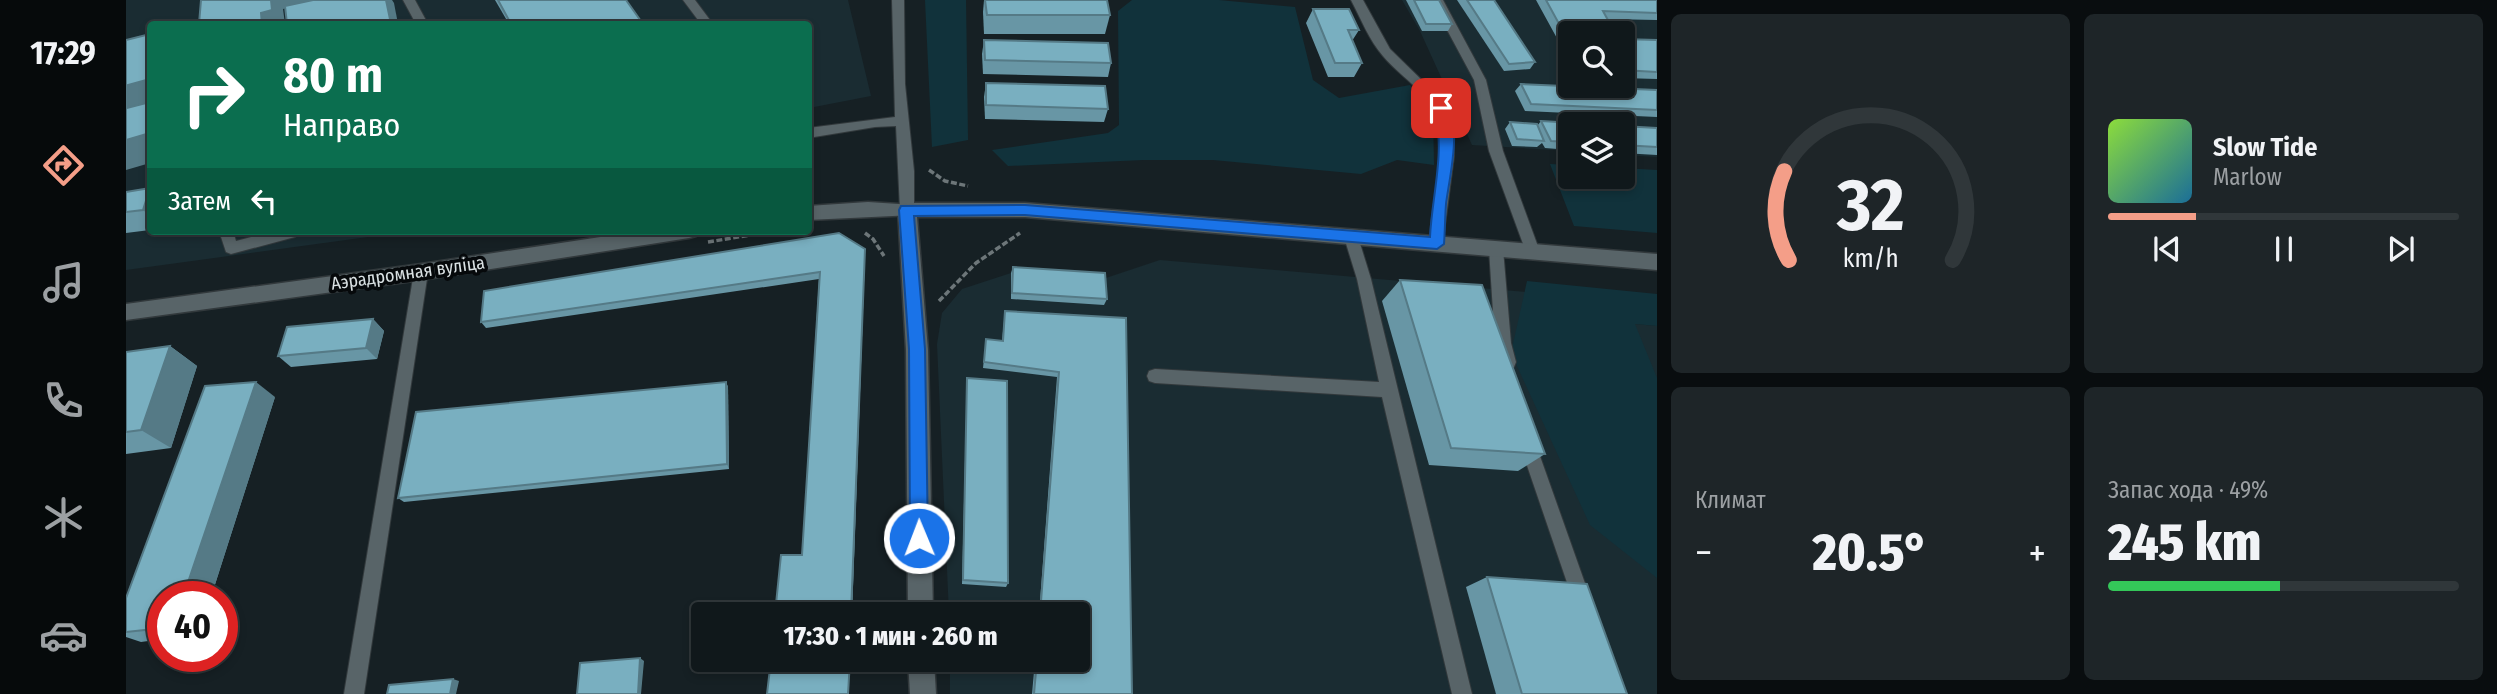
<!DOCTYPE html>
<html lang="ru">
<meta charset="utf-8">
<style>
:root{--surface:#10181b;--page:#1e2528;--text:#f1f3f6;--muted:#9ca0a3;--line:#30373a;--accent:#f49e88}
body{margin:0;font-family:"Fira Sans Condensed",sans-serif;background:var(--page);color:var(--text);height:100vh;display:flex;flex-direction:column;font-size:26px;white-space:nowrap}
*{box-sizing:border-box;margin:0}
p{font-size:23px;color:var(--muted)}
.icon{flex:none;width:38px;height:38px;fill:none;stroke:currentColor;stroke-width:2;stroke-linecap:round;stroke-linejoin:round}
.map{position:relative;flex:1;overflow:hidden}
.drawer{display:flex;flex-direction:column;gap:14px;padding:14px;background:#090d0f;width:840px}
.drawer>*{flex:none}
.top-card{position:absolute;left:21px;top:21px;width:665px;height:214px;border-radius:7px;box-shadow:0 4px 10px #0003,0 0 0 2px var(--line);background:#0b6e4f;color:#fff;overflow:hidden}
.buttons{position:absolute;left:1432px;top:21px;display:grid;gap:14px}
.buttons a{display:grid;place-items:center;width:77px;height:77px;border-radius:7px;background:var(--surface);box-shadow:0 4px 10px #0003,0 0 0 2px var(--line);font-size:35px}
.speed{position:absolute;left:21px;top:581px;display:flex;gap:14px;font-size:35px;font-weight:700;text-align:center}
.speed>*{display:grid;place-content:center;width:91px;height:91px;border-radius:50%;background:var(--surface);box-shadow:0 4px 10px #0003,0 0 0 2px var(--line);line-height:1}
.speed .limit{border:10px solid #d22;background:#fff;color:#111}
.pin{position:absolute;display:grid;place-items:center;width:60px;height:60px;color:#fff;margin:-30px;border-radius:14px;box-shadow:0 4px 10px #0006}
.me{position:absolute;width:77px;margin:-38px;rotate:359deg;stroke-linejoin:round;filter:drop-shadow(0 0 5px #0008)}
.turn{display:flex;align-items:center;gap:24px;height:147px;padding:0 21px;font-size:32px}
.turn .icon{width:91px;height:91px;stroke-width:2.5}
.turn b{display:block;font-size:49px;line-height:60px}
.then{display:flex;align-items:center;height:66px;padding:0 21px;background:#0003;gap:14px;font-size:26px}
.big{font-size:52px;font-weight:800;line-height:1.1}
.drawer .card{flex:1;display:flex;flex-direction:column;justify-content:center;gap:10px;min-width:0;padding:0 24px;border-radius:10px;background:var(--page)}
.drawer .dial{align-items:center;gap:0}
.dial svg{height:182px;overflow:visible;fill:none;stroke:var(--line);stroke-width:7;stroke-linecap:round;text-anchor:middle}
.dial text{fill:var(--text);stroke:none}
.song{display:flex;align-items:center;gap:21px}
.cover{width:84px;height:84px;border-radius:10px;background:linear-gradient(135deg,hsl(90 70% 55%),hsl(200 70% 35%))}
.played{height:7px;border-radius:4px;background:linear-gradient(90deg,var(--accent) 25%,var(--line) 25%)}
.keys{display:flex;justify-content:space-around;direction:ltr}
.heat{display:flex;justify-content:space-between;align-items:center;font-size:38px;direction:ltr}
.charge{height:10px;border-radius:5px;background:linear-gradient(90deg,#34c759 49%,var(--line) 0)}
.drawer .tiles{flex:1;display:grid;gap:14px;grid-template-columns:repeat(2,1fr)}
.trip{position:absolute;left:565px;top:602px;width:399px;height:70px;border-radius:7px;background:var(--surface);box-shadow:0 4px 10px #0003,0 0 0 2px var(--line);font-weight:800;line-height:70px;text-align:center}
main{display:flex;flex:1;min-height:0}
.tabs{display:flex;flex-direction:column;width:126px;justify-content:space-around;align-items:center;background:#060a0b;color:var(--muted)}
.tabs .icon{width:49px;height:49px}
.tabs .current{color:var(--accent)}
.tabs b{font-size:32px;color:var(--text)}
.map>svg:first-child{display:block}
.built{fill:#1a2c32;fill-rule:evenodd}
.green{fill:#11323b}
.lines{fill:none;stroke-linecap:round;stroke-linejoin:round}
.lane-casing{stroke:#32393c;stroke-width:2}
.street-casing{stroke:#32393c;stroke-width:3}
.secondary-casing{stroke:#32393c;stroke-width:3}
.path{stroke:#6d7679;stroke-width:3.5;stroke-dasharray:6 2.5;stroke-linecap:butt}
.lane{fill:#586468;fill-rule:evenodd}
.street{fill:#586468;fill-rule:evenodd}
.secondary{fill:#586468;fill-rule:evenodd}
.wall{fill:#6896a5}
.shaded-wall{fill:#557a86}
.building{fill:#79afc0;stroke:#557a86;stroke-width:2}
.route{fill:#1a73e8;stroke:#114b97;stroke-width:2}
.labels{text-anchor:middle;stroke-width:7;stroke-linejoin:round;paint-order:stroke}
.street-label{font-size:18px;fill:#dae1e3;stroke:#06090b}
</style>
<main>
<nav class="tabs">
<b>17:29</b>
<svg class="icon current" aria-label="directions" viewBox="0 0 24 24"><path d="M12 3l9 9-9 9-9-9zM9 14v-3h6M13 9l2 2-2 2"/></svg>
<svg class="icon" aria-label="music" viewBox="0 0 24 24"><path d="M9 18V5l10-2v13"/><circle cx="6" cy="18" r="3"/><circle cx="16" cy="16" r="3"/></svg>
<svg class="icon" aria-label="phone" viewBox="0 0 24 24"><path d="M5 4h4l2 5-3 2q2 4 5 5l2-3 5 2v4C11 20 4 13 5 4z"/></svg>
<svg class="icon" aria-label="climate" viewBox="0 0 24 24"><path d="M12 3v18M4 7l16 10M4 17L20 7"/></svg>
<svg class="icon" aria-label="car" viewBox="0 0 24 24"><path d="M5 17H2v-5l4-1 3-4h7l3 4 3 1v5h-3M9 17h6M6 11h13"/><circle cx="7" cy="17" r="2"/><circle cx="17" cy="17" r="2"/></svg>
</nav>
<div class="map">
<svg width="1531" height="694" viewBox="0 0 1531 694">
<rect width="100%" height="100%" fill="#162024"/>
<g class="built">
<polygon points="0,0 722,0 745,96 683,108 682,24 24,24 24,231 286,231 0,270"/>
<path d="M1276 0H1531V157L1496 155V124H1444V151L1346 145 1294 31ZM1444 33H1496V86H1444Z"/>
<polygon points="1034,260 1503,301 1509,324 1531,326 1531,694 824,694 824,660 952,660 952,614 823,614 811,344 816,313 836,289 885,273 977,279"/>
</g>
<g class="green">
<polygon points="799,0 840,0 842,140 806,147"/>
<polygon points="1006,0 1093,0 1169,7 1187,80 1213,98 1284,85 1307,112 1308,165 1271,160 1235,174 1087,160 1017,160 882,166 866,150 982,133 993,125 992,11"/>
<polygon points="1424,164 1444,165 1444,177 1496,177 1496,168 1531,170 1531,233 1448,226"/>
<polygon points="1401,281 1531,294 1531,326 1509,324 1531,378 1531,578 1464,525 1385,353"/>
</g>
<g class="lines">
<defs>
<g id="lane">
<polygon points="277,0 289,0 302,24 290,24"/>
<polygon points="557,0 569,0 587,24 575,24"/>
<polygon points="766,0 778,0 779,84 788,171 788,210 781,215 774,210 770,126 749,127 682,138 682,128 769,117"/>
<path d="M1225 0H1237L1264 49 1308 92 1323 115 1327 126 1328 156 1316 248 1311 250 1304 244C1303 205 1321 165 1313 126 1308 95 1276 79 1257 56 1243 40 1235 19 1225 0Z"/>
<polygon points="1305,0 1317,0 1360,80 1377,151 1414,252 1412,256 1407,258 1400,252 1363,151 1348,80"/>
<polygon points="93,231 107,231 110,241 148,231 176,231 169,237 105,254 100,252"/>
<polygon points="1225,231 1232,237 1245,279 1346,694 1326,694 1256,397 1029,383 1023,381 1021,376 1023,371 1029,369 1253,382 1231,279 1218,237"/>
<polygon points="1370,243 1377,249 1385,343 1390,362 1388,367 1382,369 1376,367 1369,343 1363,249"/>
<polygon points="295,266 302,272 238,694 218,694 288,272"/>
<polygon points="1401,434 1407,437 1409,442 1466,603 1464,610 1457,612 1450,610 1448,603 1393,442 1395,437"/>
</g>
<g id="street">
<polygon points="742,202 788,205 790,210 788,215 682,220 682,206"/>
<polygon points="514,231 573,231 570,236 563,238 295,280 0,320 0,304 295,264"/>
</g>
<g id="secondary">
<polygon points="781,203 899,203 1531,254 1531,270 899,217 791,217 802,350 807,614 782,614 780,350 772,210 774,205"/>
<polygon points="782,660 808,660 810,694 784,694"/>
</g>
</defs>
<use href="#lane" class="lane-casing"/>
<use href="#street" class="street-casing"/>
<use href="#secondary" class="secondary-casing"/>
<g class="path">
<polyline points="803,170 819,181 842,186"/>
<polyline points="739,233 747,239 758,256"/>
<polyline points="582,242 648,231"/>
<polyline points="813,301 850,263 894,233"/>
</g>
<use href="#lane" class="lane"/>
<use href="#street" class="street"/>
<use href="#secondary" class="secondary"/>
</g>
<g class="wall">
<polygon points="369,0 500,0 517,24 383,24"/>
<polygon points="858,0 981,0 984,15 979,34 858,34 857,12"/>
<polygon points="1280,0 1313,0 1326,24 1322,31 1296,31"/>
<polygon points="1331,0 1368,0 1409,62 1404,69 1378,71"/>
<polygon points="1410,0 1531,0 1531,20 1481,19 1444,33 1444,62"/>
<polygon points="1187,9 1233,30 1226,41 1236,63 1228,77 1202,77 1180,23"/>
<polygon points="1496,39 1531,40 1531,79 1496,78"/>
<polygon points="858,40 985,63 982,77 857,74 856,54"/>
<polygon points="860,83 982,109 978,122 859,119 858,97"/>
<polygon points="1395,84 1531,90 1531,117 1399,111 1389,91"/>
<polygon points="1415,121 1444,124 1444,150 1419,148 1416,143 1411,147 1386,146 1379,129 1384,122 1411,126"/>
<polygon points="1496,126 1531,128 1531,155 1496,153"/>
<polygon points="24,188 24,230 0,233 0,192"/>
<polygon points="739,255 726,614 649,614 676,555 693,279 360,328 355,322"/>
<polygon points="887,267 981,299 978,305 885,299 885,273"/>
<polygon points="1274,280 1419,454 1392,471 1303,465 1256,301"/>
<polygon points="879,311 1000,318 1006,694 906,694 909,660 952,660 952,614 913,614 931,377 857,368 860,339 876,341"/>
<polygon points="247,319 258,331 251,359 165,367 152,356"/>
<polygon points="44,346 71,366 45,448 0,454 0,352"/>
<polygon points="841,378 882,583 880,587 836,584"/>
<polygon points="600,382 602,387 603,469 278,502 272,498"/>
<polygon points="149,397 85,597 37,597 37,639 15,642 0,637 0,598"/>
<polygon points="1361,577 1501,694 1370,694 1340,587"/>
</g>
<g class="shaded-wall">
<polygon points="145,0 193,0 157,9 159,24 136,24 135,13"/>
<polygon points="260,0 266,0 268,3 272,24 265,24"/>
<polygon points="24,79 24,132 1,108 2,85"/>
<polygon points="24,133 24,163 0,170 0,140"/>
<polygon points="24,190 24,216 17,210"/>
<polygon points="739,255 726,614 725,614"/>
<polygon points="247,319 258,331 251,359 240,348"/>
<polygon points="44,346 71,366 45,448 15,430"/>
<polygon points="130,382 149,397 85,597 57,597"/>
<polygon points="600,382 602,387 603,469 601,464"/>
<polygon points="514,658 518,661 515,694 512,694"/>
<polygon points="327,679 333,681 330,694 324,694"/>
</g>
<g class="building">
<polygon points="75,0 145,0 146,10 135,13 136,24 73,24"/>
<polygon points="187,0 260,0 265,24 161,24 159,6"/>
<polygon points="372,0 500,0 517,24 385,24"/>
<polygon points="859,0 981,0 984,15 861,15"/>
<polygon points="1288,0 1313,0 1326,24 1300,24"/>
<polygon points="1341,0 1368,0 1409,62 1383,64"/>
<polygon points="1420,0 1531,0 1531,13 1477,11 1489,33 1444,33 1444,44"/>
<polygon points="1187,9 1223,9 1233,30 1222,30 1236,63 1209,63"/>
<polygon points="24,34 24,79 2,85 1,108 24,102 24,133 0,140 0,40"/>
<polygon points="1496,39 1531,40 1531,72 1496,70"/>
<polygon points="858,40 982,43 985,63 859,60"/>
<polygon points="860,83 979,86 982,109 860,105"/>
<polygon points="1395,84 1531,90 1531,110 1405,104"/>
<polygon points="1415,121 1467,124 1444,124 1444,142 1425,141"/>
<polygon points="1384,122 1411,124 1418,141 1391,139"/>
<polygon points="1496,126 1531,128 1531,147 1496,145"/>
<polygon points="24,188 17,210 0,212 0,192"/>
<polygon points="713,233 739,249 725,614 649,614 655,555 676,555 694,272 355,322 358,291"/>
<polygon points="887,267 979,273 981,299 886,293"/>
<polygon points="1274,280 1356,285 1419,454 1325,448"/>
<polygon points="879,311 1000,318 1006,694 908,694 911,660 952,660 952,614 914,614 933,372 858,362 860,339 877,341"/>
<polygon points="247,319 240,348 152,356 161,327"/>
<polygon points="44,346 15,430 0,432 0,352"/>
<polygon points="841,378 881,381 882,583 837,580"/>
<polygon points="130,382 57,597 37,597 37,628 0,632 0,598 79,386"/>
<polygon points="600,382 601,464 272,498 290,412"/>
<polygon points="1361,577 1461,584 1501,694 1396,694"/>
<polygon points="514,658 512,694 451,694 454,663"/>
<polygon points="645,660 724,660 722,694 641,694"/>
<polygon points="327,679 324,694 261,694 263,685"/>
</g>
<path class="route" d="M1315 104C1340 113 1322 184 1320 204 1319 217 1319 231 1318 244L1311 249 899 215 788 216 799 349 802 538 800 544 793 546 787 544 784 538 783 349 773 210 775 206 899 205 1304 237C1306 194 1320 151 1308 108Z"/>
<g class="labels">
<g class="street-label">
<text transform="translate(282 273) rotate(-8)" y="6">Аэрадромная вуліца</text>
</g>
</g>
</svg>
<div class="buttons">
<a><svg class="icon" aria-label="search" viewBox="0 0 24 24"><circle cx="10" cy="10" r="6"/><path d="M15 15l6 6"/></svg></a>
<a><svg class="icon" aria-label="layers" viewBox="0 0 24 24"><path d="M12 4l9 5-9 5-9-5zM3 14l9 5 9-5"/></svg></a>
</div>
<div class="speed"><div class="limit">40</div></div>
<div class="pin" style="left:1315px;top:108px;background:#d93025"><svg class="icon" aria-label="arrive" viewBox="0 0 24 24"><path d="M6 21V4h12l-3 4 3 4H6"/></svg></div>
<svg class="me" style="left:793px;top:538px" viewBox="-20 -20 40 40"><circle r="17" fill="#1a73e8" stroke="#fff" stroke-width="3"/><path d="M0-11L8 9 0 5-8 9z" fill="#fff"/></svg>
<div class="trip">17:30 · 1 мин · 260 m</div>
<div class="top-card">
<div class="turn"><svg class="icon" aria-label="right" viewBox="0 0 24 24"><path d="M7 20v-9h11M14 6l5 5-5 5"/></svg><div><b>80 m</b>Направо</div></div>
<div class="then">Затем<svg class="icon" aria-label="left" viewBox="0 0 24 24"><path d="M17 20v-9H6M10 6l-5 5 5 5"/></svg></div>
</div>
</div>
<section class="drawer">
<div class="tiles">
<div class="card dial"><svg viewBox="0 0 100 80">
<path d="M14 69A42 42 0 1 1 86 69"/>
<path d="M14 69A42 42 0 0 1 12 30" stroke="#f49e88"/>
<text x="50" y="56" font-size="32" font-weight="700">32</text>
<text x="50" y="72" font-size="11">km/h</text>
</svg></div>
<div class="card">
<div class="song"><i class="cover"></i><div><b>Slow Tide</b><p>Marlow</p></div></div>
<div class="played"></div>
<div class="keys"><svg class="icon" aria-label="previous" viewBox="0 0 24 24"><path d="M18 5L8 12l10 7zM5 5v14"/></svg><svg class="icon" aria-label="pause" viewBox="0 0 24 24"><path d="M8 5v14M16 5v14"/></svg><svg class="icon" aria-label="next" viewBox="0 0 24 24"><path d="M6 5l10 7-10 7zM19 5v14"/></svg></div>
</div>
<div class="card"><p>Климат</p>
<div class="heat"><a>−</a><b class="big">20.5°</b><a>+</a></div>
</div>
<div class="card"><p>Запас хода · 49%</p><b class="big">245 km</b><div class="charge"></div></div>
</div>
</section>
</main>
